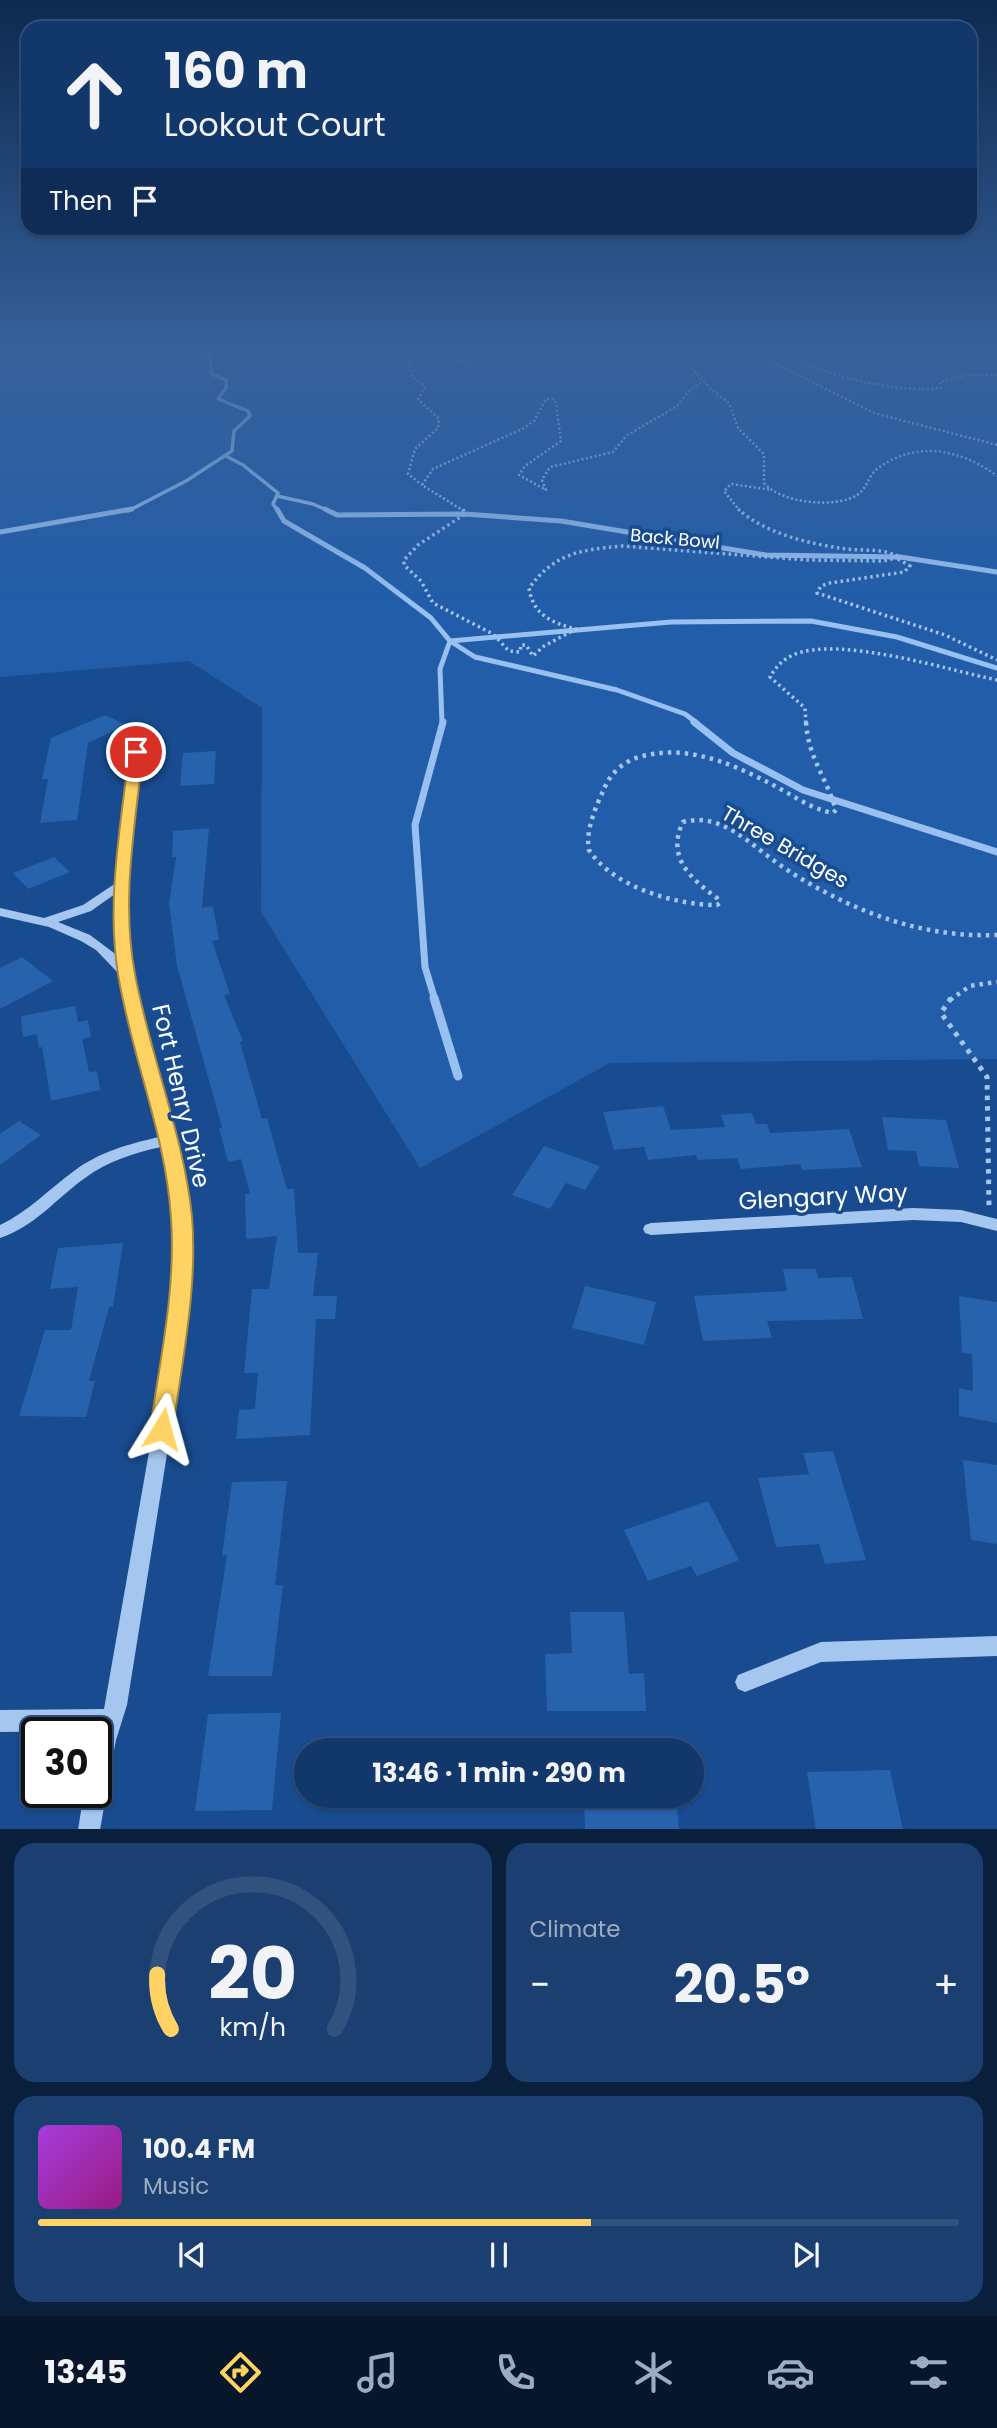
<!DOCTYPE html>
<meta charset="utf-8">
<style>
:root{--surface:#12386b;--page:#1b3f71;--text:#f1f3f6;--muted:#9cacc1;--line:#31527e;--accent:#ffd363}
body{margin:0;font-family:Poppins,sans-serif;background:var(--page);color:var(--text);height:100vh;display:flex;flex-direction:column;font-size:26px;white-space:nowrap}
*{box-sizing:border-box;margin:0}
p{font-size:23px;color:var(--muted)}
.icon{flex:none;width:38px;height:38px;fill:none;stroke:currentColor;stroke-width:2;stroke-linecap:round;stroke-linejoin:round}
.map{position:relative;height:1829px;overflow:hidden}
.drawer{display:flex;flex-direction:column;gap:14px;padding:14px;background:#0a1f3b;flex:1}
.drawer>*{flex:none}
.hud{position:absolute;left:21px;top:21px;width:956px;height:214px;border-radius:21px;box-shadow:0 2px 5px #0004,0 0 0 2px var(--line);background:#12386b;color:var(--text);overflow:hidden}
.speed{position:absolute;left:21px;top:1717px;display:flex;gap:14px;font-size:35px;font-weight:700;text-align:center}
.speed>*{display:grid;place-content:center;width:91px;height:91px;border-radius:50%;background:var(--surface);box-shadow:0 2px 5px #0004,0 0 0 2px var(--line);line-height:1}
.speed .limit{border:4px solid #111;border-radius:10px;background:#fff;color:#111}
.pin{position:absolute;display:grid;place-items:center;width:60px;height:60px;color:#fff;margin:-30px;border:4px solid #fff;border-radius:50%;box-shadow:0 2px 7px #0007}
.me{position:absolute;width:77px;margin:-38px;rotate:8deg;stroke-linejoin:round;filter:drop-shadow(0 0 5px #0008)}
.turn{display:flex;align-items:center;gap:24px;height:147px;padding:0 28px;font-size:32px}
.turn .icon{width:91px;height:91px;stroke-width:2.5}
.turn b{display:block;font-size:49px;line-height:60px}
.then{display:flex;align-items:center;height:66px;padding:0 28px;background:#0003;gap:14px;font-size:26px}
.big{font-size:52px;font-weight:700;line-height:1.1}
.drawer .card{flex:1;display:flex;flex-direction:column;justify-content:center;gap:10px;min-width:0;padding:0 24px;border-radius:21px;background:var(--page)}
.drawer .dial{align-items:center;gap:0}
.dial svg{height:182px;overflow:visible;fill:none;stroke:var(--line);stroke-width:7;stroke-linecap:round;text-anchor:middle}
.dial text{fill:var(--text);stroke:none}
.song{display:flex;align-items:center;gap:21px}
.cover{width:84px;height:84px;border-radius:10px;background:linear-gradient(135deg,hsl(280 70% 55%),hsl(310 70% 35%))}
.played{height:7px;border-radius:4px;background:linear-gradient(90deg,var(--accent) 60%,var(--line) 60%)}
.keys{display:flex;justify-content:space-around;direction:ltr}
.heat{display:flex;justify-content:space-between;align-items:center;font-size:38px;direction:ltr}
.drawer .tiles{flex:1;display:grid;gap:14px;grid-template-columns:1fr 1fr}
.card:last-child{grid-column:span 2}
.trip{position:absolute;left:294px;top:1738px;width:410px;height:70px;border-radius:35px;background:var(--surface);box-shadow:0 2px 5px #0004,0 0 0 2px var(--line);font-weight:700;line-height:70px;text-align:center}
.tabs{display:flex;height:112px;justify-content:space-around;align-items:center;background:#07162b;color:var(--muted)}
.tabs .icon{width:49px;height:49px}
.tabs .active{color:var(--accent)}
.tabs b{font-size:32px;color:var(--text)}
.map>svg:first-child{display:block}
.green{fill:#215da8}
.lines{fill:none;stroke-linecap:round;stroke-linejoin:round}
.stream-far3{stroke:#98c1f1;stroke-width:3.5}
.stream-far2{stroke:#98c1f1;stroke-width:5}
.stream-far1{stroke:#98c1f1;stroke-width:7}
.stream{stroke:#98c1f1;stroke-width:9}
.building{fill:#2762ad}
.path-far3{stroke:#a5c6ef;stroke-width:2.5;stroke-dasharray:2 2.5;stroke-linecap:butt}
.path-far2{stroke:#a5c6ef;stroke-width:3.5;stroke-dasharray:2.5 3.5;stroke-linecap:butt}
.path-far1{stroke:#a5c6ef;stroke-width:4.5;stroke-dasharray:3.5 5;stroke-linecap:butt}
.path{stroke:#a5c6ef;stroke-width:5;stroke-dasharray:4.5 6;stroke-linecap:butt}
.minor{fill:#a5c6ef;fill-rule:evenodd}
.route{fill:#ffd363;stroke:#a68940;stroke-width:2}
.labels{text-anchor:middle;stroke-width:7;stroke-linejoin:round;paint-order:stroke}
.far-street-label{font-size:18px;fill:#fff;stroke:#184b8f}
.street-label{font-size:21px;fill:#fff;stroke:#184b8f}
.near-street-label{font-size:24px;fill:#fff;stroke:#184b8f}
</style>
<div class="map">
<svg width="997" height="1830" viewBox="0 0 997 1830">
<rect width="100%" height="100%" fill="#184b8f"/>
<polygon class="green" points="0,348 997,348 997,1059 610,1063 420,1168 261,912 262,708 189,661 0,677"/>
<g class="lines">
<g class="stream-far3">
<polyline points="831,352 873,348"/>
<polyline points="226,456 243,465 278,493 273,504 278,511"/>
<polyline points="277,496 313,504 329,511"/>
<polyline points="128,511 186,481 232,451 234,431 250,416 248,411 218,399 226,388 226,380 212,374 209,357 199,350 202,348"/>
</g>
<g class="stream-far2">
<polyline points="277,509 284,521 365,568 431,618 450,641 475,657 617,690 685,714 697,723"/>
<polyline points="325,509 337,515 465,514 561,521 766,555 900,557 997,572"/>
<polyline points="0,532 132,509"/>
<polyline points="442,723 440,669 450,641 671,622 811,621 897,637 997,668"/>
</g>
<g class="stream-far1">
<polyline points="694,722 733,753 803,790 997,852"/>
<polyline points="435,1000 425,967 415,825 443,722"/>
</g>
<polyline class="stream" points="434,998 458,1076"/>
</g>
<g class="building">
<polygon points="105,715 126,725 88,743 77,820 40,823 48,779 42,779 51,738"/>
<polygon points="216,751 214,784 180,786 183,753"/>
<polygon points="209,828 202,908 213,906 219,940 212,941 230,994 224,995 243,1041 240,1042 262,1119 267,1118 287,1189 294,1189 298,1253 318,1253 313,1296 337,1296 335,1319 316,1319 310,1435 236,1439 239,1410 255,1409 258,1373 244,1373 252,1289 269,1289 277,1236 246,1239 245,1194 250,1193 241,1159 228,1162 219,1128 222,1127 177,966 169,903 176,857 172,857 173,831"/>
<polygon points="54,857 70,872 28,889 13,873"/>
<polygon points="22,957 53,981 0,1009 0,968"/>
<polygon points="75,1006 78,1022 88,1020 91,1037 82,1039 89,1072 97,1071 100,1090 51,1101 42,1047 39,1048 37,1034 23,1037 21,1016"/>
<polygon points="663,1106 671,1130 725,1127 721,1115 752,1113 756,1124 767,1124 770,1133 849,1129 862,1167 802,1170 800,1164 741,1169 737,1158 697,1160 696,1155 648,1160 644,1147 614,1150 603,1112"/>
<polygon points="882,1117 946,1120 959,1168 919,1166 916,1151 888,1150"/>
<polygon points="19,1121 41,1135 0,1165 0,1134"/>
<polygon points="544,1146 600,1166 585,1190 566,1183 550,1209 512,1195"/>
<polygon points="123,1243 113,1307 109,1307 89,1381 95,1381 86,1417 19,1416 45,1330 71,1330 78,1287 50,1289 58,1248"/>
<polygon points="783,1269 816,1269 818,1278 852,1277 863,1319 767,1321 772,1338 703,1341 694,1296 787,1291"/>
<polygon points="585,1286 656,1302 644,1345 572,1328"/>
<polygon points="959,1296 997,1302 997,1423 959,1416 959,1388 973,1391 972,1354 962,1353"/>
<polygon points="833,1451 866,1560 825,1564 819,1544 776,1547 758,1478 809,1474 803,1453"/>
<polygon points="963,1460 997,1465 997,1544 971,1540"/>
<polygon points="287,1481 275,1585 283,1585 272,1676 208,1676 227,1555 222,1556 232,1482"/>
<polygon points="708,1501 739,1560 697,1576 691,1566 648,1581 624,1530"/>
<polygon points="570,1612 624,1612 629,1674 644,1673 646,1711 547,1711 545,1654 572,1653"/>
<polygon points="281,1713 272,1810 195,1811 208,1714"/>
<polygon points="890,1770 903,1830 816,1830 807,1772"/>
<polygon points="584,1796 676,1796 679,1830 585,1830"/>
</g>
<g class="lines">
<g class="path-far3">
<polyline points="409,348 411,375 425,387 418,399 439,419 438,428 415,449 408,474 422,485"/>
<polyline points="423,348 453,360 474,363 481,358 484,348"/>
<path d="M673 348 712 390 729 403 738 428 764 454V483C781 503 835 509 857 495 867 489 868 476 877 469 915 440 961 449 997 476"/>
<polyline points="756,348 762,357 874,413 997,445"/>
<path d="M782 348C809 375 903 394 941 388L940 382 967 375H997"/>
<polyline points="464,511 422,485 433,469 524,428 534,421 546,399 554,399 556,404 561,441 525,466 519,475 546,490 542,480 550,467 613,452 626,436 677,406 688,392 703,381"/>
<polyline points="740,511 724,491 731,484 772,490"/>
</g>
<g class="path-far2">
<path d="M463 509 465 514 418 545 404 560V565L421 581 433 603 493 634 509 651 520 652 521 645H526L533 656 544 646 576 629C552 623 533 615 529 588 555 553 580 550 622 546L808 560 883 561 900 557C882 548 865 551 846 549 810 544 766 534 738 509"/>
<polyline points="898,559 910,566 904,572 830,583 821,586 817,593 945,635 997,660"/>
<path d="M806 723 805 708 770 677C776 667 782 660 793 655 838 635 948 670 997 680"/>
</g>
<g class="path-far1">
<path d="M806 722C808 757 826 777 836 810L833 813C811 809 794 796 775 786 735 765 689 744 643 756 625 760 611 772 604 789 596 806 585 831 589 850 613 887 675 905 717 905L720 903 717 898C690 878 666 857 683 822 724 811 754 849 786 869 805 882 826 893 847 903 895 925 944 937 997 935"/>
<polyline points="950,1000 970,986 997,982"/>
</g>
<polyline class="path" points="951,998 941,1013 987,1077 989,1207"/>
<g class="minor">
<path d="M136 749 141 752 126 904 132 973 174 1140 189 1217V1285L171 1429 127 1705 116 1740 100 1830H78L84 1792H96L97 1731 0 1732V1710L104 1709 153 1429 173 1285V1217L161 1147C134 1153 108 1161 85 1178 57 1198 34 1227 0 1238V1225C28 1212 49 1189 74 1171 99 1152 129 1144 159 1137L120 975 96 950 81 941 49 927 0 916V908L44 918 83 905 116 883 131 752ZM115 894 114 904 118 956 90 935 58 922 91 911Z"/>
<polygon points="913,1208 961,1210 997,1219 997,1231 961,1222 913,1220 651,1235 645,1233 643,1229 645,1225 651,1223"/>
<polygon points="997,1636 997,1656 821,1662 745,1692 738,1689 735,1682 738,1675 821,1642"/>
</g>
</g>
<linearGradient id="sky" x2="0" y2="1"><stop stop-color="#0d294f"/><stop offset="0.58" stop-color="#37619b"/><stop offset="1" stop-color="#37619b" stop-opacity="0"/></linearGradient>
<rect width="997" height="604" fill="url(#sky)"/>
<path class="route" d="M136 748 143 752C135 826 121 901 135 974 150 1056 184 1135 192 1217 198 1287 182 1360 173 1429L170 1436 162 1439 153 1436 150 1429C160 1360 176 1288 171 1218 166 1135 131 1056 118 974 106 900 121 826 129 752Z"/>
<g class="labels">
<g class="far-street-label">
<text transform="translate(675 539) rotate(5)" y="6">Back Bowl</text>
</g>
<g class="street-label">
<text transform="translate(785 847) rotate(30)" y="7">Three Bridges</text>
</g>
<g class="near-street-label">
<text transform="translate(181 1096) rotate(77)" y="8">Fort Henry Drive</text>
<text transform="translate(823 1197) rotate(-3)" y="8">Glengary Way</text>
</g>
</g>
</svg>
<div class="speed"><div class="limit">30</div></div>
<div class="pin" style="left:136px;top:752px;background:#d93025"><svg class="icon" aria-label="arrive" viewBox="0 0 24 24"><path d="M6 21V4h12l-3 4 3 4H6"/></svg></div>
<svg class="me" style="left:162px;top:1429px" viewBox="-20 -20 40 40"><path d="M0-17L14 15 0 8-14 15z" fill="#ffd363" stroke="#fff" stroke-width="4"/></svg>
<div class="trip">13:46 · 1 min · 290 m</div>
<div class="hud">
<div class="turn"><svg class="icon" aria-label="ahead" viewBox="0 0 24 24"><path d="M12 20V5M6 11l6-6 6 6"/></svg><div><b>160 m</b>Lookout Court</div></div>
<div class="then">Then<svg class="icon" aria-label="arrive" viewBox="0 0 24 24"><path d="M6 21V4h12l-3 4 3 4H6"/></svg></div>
</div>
</div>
<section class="drawer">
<div class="tiles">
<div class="card dial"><svg viewBox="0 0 100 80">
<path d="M14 69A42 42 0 1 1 86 69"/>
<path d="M14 69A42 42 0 0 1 8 45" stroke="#ffd363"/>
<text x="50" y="56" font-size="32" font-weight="700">20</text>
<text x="50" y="72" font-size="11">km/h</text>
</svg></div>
<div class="card"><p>Climate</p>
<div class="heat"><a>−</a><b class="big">20.5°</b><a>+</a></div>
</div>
<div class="card">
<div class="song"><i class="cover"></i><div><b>100.4 FM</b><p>Music</p></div></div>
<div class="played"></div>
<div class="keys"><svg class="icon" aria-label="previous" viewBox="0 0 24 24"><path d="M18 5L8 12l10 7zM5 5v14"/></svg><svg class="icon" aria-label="pause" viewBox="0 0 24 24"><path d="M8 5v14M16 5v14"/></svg><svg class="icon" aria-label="next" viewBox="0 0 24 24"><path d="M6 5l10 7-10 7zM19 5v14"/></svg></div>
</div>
</div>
</section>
<nav class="tabs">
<b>13:45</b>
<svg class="icon active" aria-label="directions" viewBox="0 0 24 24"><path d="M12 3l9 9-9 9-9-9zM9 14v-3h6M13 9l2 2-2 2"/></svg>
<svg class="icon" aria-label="music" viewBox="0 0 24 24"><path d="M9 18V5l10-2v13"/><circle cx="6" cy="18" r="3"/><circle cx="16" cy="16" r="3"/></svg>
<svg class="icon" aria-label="phone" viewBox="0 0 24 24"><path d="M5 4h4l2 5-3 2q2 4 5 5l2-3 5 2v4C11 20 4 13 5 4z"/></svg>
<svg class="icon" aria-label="climate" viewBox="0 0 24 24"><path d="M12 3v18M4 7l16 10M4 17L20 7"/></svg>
<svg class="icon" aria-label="car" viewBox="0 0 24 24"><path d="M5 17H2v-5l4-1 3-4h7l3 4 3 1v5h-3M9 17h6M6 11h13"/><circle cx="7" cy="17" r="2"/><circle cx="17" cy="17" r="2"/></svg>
<svg class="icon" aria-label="filters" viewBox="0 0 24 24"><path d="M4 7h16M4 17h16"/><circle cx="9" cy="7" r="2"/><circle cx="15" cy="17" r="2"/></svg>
</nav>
